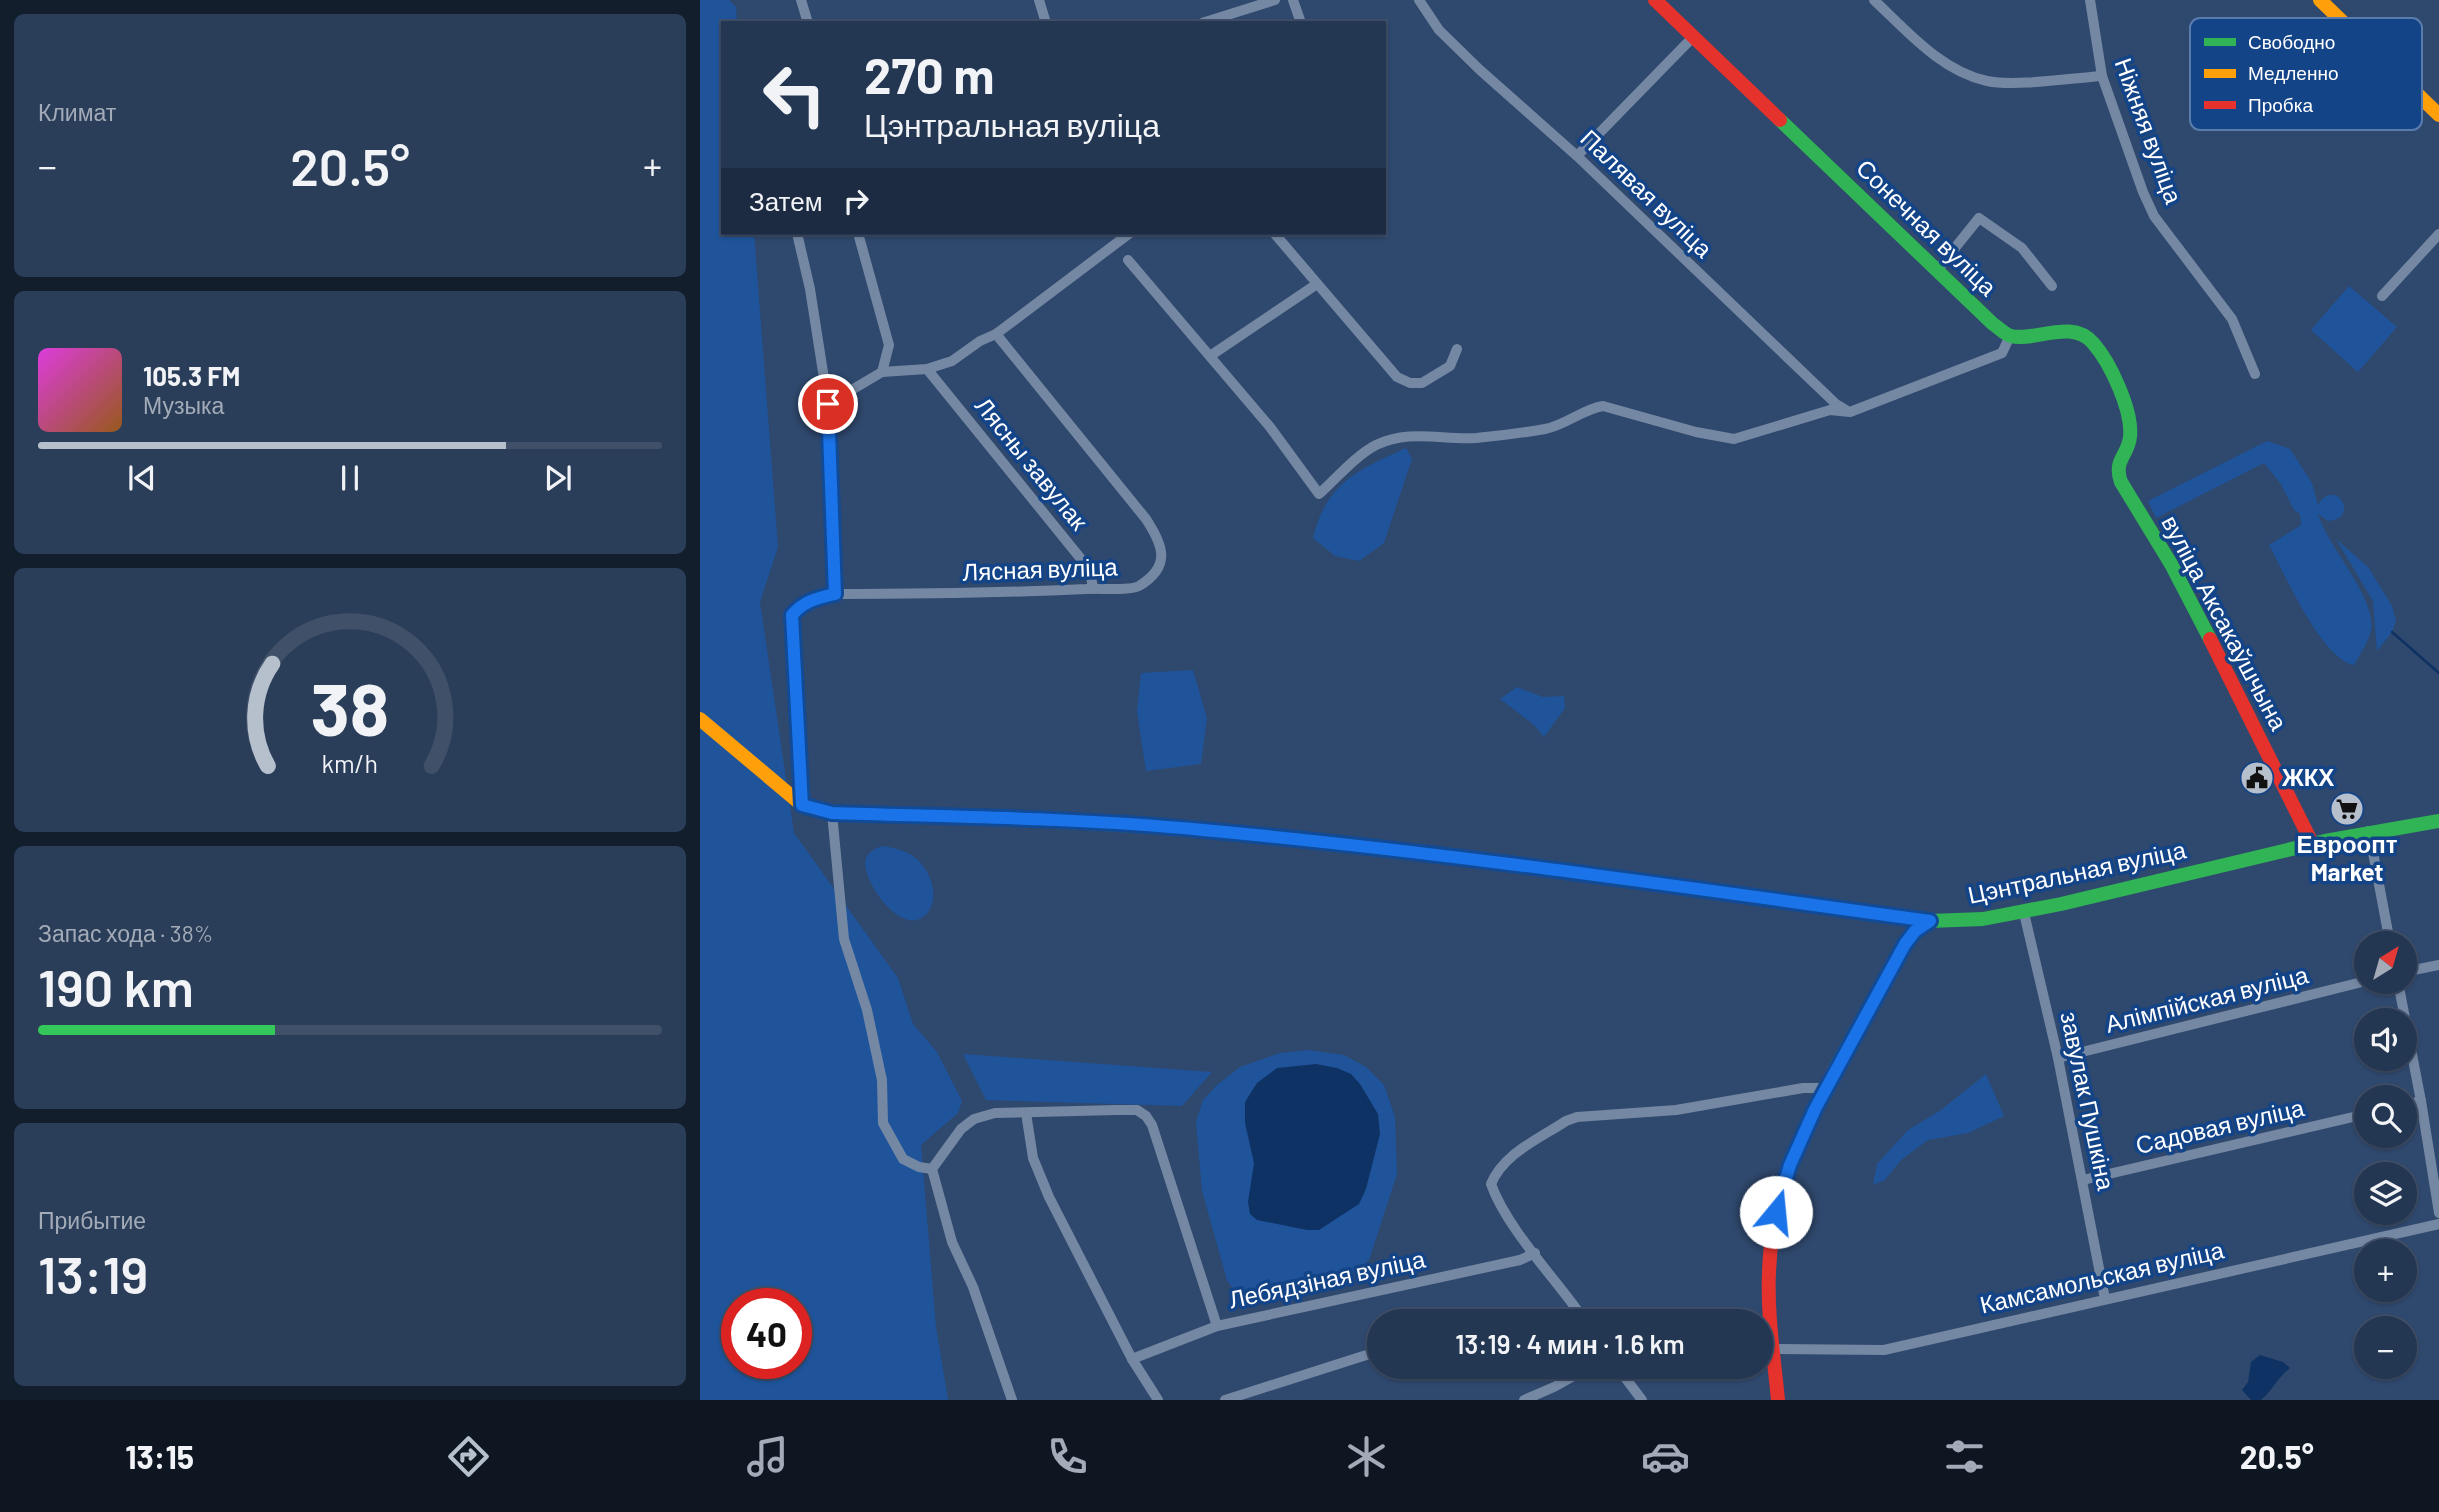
<!DOCTYPE html>
<html lang="ru">
<meta charset="utf-8">
<style>
:root{--surface:#233652;--page:#2b3e59;--text:#f1f3f6;--muted:#a3abb8;--line:#405069;--accent:#b6bfcc}
body{margin:0;font-family:Barlow,sans-serif;background:var(--page);color:var(--text);height:100vh;display:flex;flex-direction:column;font-size:26px;white-space:nowrap}
*{box-sizing:border-box;margin:0}
p{font-size:23px;color:var(--muted)}
.icon{flex:none;width:38px;height:38px;fill:none;stroke:currentColor;stroke-width:2;stroke-linecap:round;stroke-linejoin:round}
.map{position:relative;flex:1;overflow:hidden}
.side{display:flex;flex-direction:column;gap:14px;padding:14px;background:#131e2d;width:700px}
.side>*{flex:none}
.hud{position:absolute;left:21px;top:21px;width:665px;height:214px;border-radius:0px;box-shadow:0 2px 5px #0004,0 0 0 2px var(--line);background:#233652;color:var(--text);overflow:hidden}
.needle{width:46px;rotate:37deg}
.fabs{position:absolute;left:1654px;top:931px;display:grid;gap:14px}
.fabs a{display:grid;place-items:center;width:63px;height:63px;border-radius:50%;background:var(--surface);box-shadow:0 2px 5px #0004,0 0 0 2px var(--line);font-size:35px}
.speed{position:absolute;left:21px;top:1288px;display:flex;gap:14px;font-size:35px;font-weight:700;text-align:center}
.speed>*{display:grid;place-content:center;width:91px;height:91px;border-radius:50%;background:var(--surface);box-shadow:0 2px 5px #0004,0 0 0 2px var(--line);line-height:1}
.speed .limit{border:10px solid #d22;background:#fff;color:#111}
.pin{position:absolute;display:grid;place-items:center;width:60px;height:60px;color:#fff;margin:-30px;border:4px solid #fff;border-radius:50%;box-shadow:0 2px 7px #0007}
.me{position:absolute;width:77px;margin:-38px;rotate:17deg;stroke-linejoin:round;filter:drop-shadow(0 0 5px #0008)}
.turn{display:flex;align-items:center;gap:24px;height:147px;padding:0 28px;font-size:32px}
.turn .icon{width:91px;height:91px;stroke-width:2.5}
.turn b{display:block;font-size:49px;line-height:60px}
.then{display:flex;align-items:center;height:66px;padding:0 28px;background:#0003;gap:14px;font-size:26px}
.big{font-size:52px;font-weight:600;line-height:1.1}
.side .widget{flex:1;display:flex;flex-direction:column;justify-content:center;gap:10px;min-width:0;padding:0 24px;border-radius:10px;background:var(--page)}
.side .dial{align-items:center;gap:0}
.dial svg{height:182px;overflow:visible;fill:none;stroke:var(--line);stroke-width:7;stroke-linecap:round;text-anchor:middle}
.dial text{fill:var(--text);stroke:none}
.song{display:flex;align-items:center;gap:21px}
.cover{width:84px;height:84px;border-radius:10px;background:linear-gradient(135deg,hsl(300 70% 55%),hsl(30 70% 35%))}
.played{height:7px;border-radius:4px;background:linear-gradient(90deg,var(--accent) 75%,var(--line) 75%)}
.keys{display:flex;justify-content:space-around;direction:ltr}
.heat{display:flex;justify-content:space-between;align-items:center;font-size:38px;direction:ltr}
.charge{height:10px;border-radius:5px;background:linear-gradient(90deg,#34c759 38%,var(--line) 0)}
.trip{position:absolute;left:667px;top:1309px;width:406px;height:70px;border-radius:35px;background:var(--surface);box-shadow:0 2px 5px #0004,0 0 0 2px var(--line);font-weight:600;line-height:70px;text-align:center}
.tabs{display:flex;height:112px;justify-content:space-around;align-items:center;background:#0e1621;color:var(--muted)}
.tabs .icon{width:49px;height:49px}
.tabs .on{color:var(--accent)}
.tabs b{font-size:32px;color:var(--text)}
main{display:flex;flex:1;min-height:0}
.map>svg:first-child{display:block}
.green{fill:#1f549b;fill-rule:evenodd}
.water{fill:#0f3265}
.lines{fill:none;stroke-linecap:round;stroke-linejoin:round}
.stream{stroke:#0f3265;stroke-width:2.5}
.street{stroke:#7588a3;stroke-width:10}
.fast{stroke:#30b455;stroke-width:14}
.slow{stroke:#ff9f0a;stroke-width:14}
.jam{stroke:#e5322d;stroke-width:14}
.route-casing{stroke:#114b97;stroke-width:18}
.route{stroke:#1a73e8;stroke-width:12}
.labels{text-anchor:middle;stroke-width:7;stroke-linejoin:round;paint-order:stroke}
.street-label{font-size:24px;fill:#fff;stroke:#144488}
.poi-label{font-size:24px;font-weight:bold;fill:#fff;stroke:#144488;text-anchor:start}
.key{fill:#144488;stroke:#5a7cac;stroke-width:2}
.key-label{font-size:19px;fill:#fff}
</style>
<main>
<section class="side">
<div class="widget"><p>Климат</p>
<div class="heat"><a>−</a><b class="big">20.5°</b><a>+</a></div>
</div>
<div class="widget">
<div class="song"><i class="cover"></i><div><b>105.3 FM</b><p>Музыка</p></div></div>
<div class="played"></div>
<div class="keys"><svg class="icon" aria-label="previous" viewBox="0 0 24 24"><path d="M18 5L8 12l10 7zM5 5v14"/></svg><svg class="icon" aria-label="pause" viewBox="0 0 24 24"><path d="M8 5v14M16 5v14"/></svg><svg class="icon" aria-label="next" viewBox="0 0 24 24"><path d="M6 5l10 7-10 7zM19 5v14"/></svg></div>
</div>
<div class="widget dial"><svg viewBox="0 0 100 80">
<path d="M14 69A42 42 0 1 1 86 69"/>
<path d="M14 69A42 42 0 0 1 16 24" stroke="#b6bfcc"/>
<text x="50" y="56" font-size="32" font-weight="700">38</text>
<text x="50" y="72" font-size="11">km/h</text>
</svg></div>
<div class="widget"><p>Запас хода · 38%</p><b class="big">190 km</b><div class="charge"></div></div>
<div class="widget"><p>Прибытие</p><b class="big">13:19</b></div>
</section>
<div class="map">
<svg width="1739" height="1400" viewBox="0 0 1739 1400">
<rect width="100%" height="100%" fill="#2f486d"/>
<g class="green">
<path d="M0 0H29L36 7 37 23H23V233H54L78 547 60 602 94 833 198 978 213 1024 237 1052 262 1101 258 1113 221 1145 236 1327 248 1400H0ZM37 1304H96V1363H37Z"/>
<polygon points="1649,286 1697,327 1658,372 1611,330"/>
<path d="M1567 441 1590 449 1612 483 1618 505C1636 475 1661 520 1628 521L1618 514C1627 546 1678 600 1671 631 1668 642 1660 655 1654 665 1621 659 1585 574 1569 545L1601 525 1600 514 1594 510 1581 484 1564 463 1456 518 1448 501Z"/>
<path d="M706 448 712 459 684 543 659 561 635 556 613 538C626 483 658 470 706 448Z"/>
<polygon points="1636,539 1668,567 1692,606 1696,621 1692,632 1677,651 1673,601"/>
<polygon points="493,670 507,718 501,764 446,771 437,712 441,673"/>
<polygon points="817,687 843,697 864,696 865,708 844,737 833,724 800,699"/>
<path d="M183 846C194 848 204 850 213 856 231 868 243 902 223 917 198 935 159 876 166 858 169 851 176 848 183 846Z"/>
<polygon points="608,1050 644,1055 666,1067 684,1085 695,1117 697,1174 669,1260 657,1271 592,1300 555,1300 537,1295 527,1280 502,1191 496,1122 503,1100 517,1085 540,1067 580,1053"/>
<polygon points="263,1054 512,1072 482,1106 286,1100"/>
<polygon points="1286,1074 1304,1116 1268,1133 1228,1140 1201,1160 1185,1180 1173,1185 1177,1164 1208,1130 1241,1110"/>
</g>
<g class="water">
<polygon points="616,1064 637,1068 651,1074 660,1084 678,1114 680,1134 666,1189 659,1204 619,1230 607,1230 557,1220 550,1214 548,1202 554,1163 545,1123 545,1102 557,1083 577,1068"/>
<path d="M1560 1355 1583 1362 1590 1368C1578 1377 1573 1390 1561 1400H1551L1542 1390 1548 1382 1551 1362Z"/>
</g>
<g class="lines">
<polyline class="stream" points="1692,632 1739,673"/>
<g class="street">
<polyline points="101,0 108,23"/>
<polyline points="339,0 346,23"/>
<polyline points="593,0 601,23"/>
<polyline points="719,0 739,30 780,70 877,156 1136,404 1146,410"/>
<path d="M1174 0C1207 31 1241 71 1287 81 1315 87 1372 78 1402 76"/>
<polyline points="1390,0 1402,76 1443,192 1454,216 1532,319 1555,374"/>
<polyline points="502,23 575,0"/>
<polyline points="877,156 993,37"/>
<polyline points="97,233 110,289 128,404 135,594"/>
<polyline points="158,233 189,345 182,372"/>
<polyline points="574,233 697,377 710,383 722,383 750,366 757,349"/>
<path d="M428 260 570 427 619 494C637 478 655 456 676 445 709 429 741 440 776 438 798 436 822 433 845 429 866 425 883 409 903 406L996 432 1034 439 1130 410 1150 412 1302 353 1310 336"/>
<polyline points="1238,269 1279,218 1322,248 1352,286"/>
<polyline points="1682,296 1739,234"/>
<polyline points="510,356 617,284"/>
<polyline points="227,369 390,570 393,589"/>
<polyline points="128,404 182,372 227,369 252,361 280,341 296,334 430,233"/>
<path d="M102 805 92 615C104 601 117 598 135 594 219 594 302 593 386 589 398 588 430 591 439 586 472 566 463 545 446 519L296 334"/>
<polyline points="132,813 144,939 167,1010 182,1080 183,1123 203,1159 219,1167 232,1169"/>
<polyline points="1669,831 1690,943"/>
<polyline points="1324,913 1358,1058 1405,1299"/>
<polyline points="1704,972 1739,965"/>
<polyline points="1698,982 1721,1101 1739,1213"/>
<polyline points="1358,1058 1666,981"/>
<polyline points="1704,1105 1721,1101"/>
<polyline points="326,1113 333,1158 349,1197 432,1359 458,1400"/>
<polyline points="1383,1180 1666,1114"/>
<path d="M885 1321C857 1280 807 1229 791 1184 804 1153 839 1139 866 1121L877 1117 976 1110 1103 1088H1125"/>
<polyline points="1073,1349 1184,1350 1739,1224"/>
<polyline points="432,1359 517,1326 820,1260 835,1253"/>
<polyline points="917,1367 942,1400"/>
<polyline points="312,1400 273,1287 252,1242 232,1169 261,1129 274,1119 295,1113 417,1110 437,1110 446,1116 452,1125 517,1326"/>
<polyline points="525,1400 679,1351"/>
<polyline points="824,1400 854,1387 890,1367"/>
</g>
<g class="fast">
<path d="M1080 120 1293 324C1298 327 1305 335 1311 336 1334 342 1372 318 1393 343 1410 362 1433 411 1430 437 1428 456 1413 460 1421 482L1471 564 1510 639"/>
<polyline points="304,818 503,830 853,869"/>
<polyline points="1087,901 1230,921 1283,919 1361,904 1625,841 1739,821"/>
<polyline points="1134,1070 1205,944 1215,931 1230,921"/>
</g>
<g class="slow">
<polyline points="1620,0 1739,115"/>
<polyline points="0,719 102,805 132,813 304,818"/>
<polyline points="853,869 1087,901"/>
</g>
<g class="jam">
<polyline points="955,0 1080,120"/>
<polyline points="1510,639 1612,843"/>
<path d="M1078 1400C1074 1357 1067 1315 1069 1272 1071 1200 1101 1132 1134 1070"/>
</g>
</g>
<g class="lines">
<defs>
<path id="route" d="M128 404 135 594C117 598 104 601 92 615L102 805 132 813C255 817 380 818 503 830 746 852 988 888 1230 921L1215 931 1205 944 1115 1109 1090 1165 1076 1212"/>
</defs>
<use href="#route" class="route-casing"/>
<use href="#route" class="route"/>
</g>
<defs>
<symbol id="civic-disc" viewBox="-11 -11 22 22"><circle r="9.5" fill="#b6bfcc" stroke="#144488"/><path d="M-.6-6.5H3V-4.5H.6V-3L4-1V1h2V6H-6V1h2V-1L-.6-3ZM-1.2 2.5V6h2.4V2.5Z" fill="#111"/></symbol>
<symbol id="supermarket-disc" viewBox="-11 -11 22 22"><circle r="9.5" fill="#b6bfcc" stroke="#144488"/><path d="M-6-5.5h2.5l.6 2H6L4.5 2H-2.5L-4.4-4H-6ZM-1.5 3.2a1.3 1.3 0 1 0 .1 0ZM3 3.2a1.3 1.3 0 1 0 .1 0Z" fill="#111"/></symbol>
</defs>
<g fill-rule="evenodd">
<use href="#civic-disc" x="1538" y="759" width="38" height="38"/>
<use href="#supermarket-disc" x="1628" y="790" width="38" height="38"/>
</g>
<g class="labels">
<g class="street-label">
<text transform="translate(1448 131) rotate(70)" y="8">Ніжняя вуліца</text>
<text transform="translate(946 194) rotate(44)" y="8">Палявая вуліца</text>
<text transform="translate(1226 228) rotate(44)" y="8">Сонечная вуліца</text>
<text transform="translate(331 464) rotate(51)" y="8">Лясны завулак</text>
<text transform="translate(340 570) rotate(-2)" y="8">Лясная вуліца</text>
<text transform="translate(1524 623) rotate(62)" y="8">вуліца Аксакаўшчына</text>
<text transform="translate(1377 873) rotate(-12)" y="8">Цэнтральная вуліца</text>
<text transform="translate(1507 1000) rotate(-14)" y="8">Алімпійская вуліца</text>
<text transform="translate(1387 1101) rotate(78)" y="8">завулак Пушкіна</text>
<text transform="translate(1520 1127) rotate(-13)" y="8">Садовая вуліца</text>
<text transform="translate(1402 1278) rotate(-13)" y="8">Камсамольская вуліца</text>
<text transform="translate(627 1280) rotate(-12)" y="8">Лебядзіная вуліца</text>
</g>
<g class="poi-label">
<text x="1582" y="786">ЖКХ</text>
<text x="1647" y="853" text-anchor="middle">Евроопт<tspan x="1647" dy="28">Market</tspan></text>
</g>
</g>
<rect x="1490" y="18" width="232" height="112" rx="10" class="key"/>
<rect x="1504" y="38" width="32" height="8" fill="#30b455"/>
<rect x="1504" y="69" width="32" height="9" fill="#ff9f0a"/>
<rect x="1504" y="101" width="32" height="8" fill="#e5322d"/>
<g class="key-label">
<text x="1548" y="49">Свободно</text>
<text x="1548" y="80">Медленно</text>
<text x="1548" y="112">Пробка</text>
</g>
</svg>
<div class="fabs">
<a><svg class="needle" viewBox="-14 -14 28 28"><path d="M0-13l5 13h-10z" fill="#e53935"/><path d="M0 13l5-13h-10z" fill="#a3abb8"/></svg></a>
<a><svg class="icon" aria-label="sound" viewBox="0 0 24 24"><path d="M4 9h4l5-4v14l-5-4H4zM17 9q2 3 0 6"/></svg></a>
<a><svg class="icon" aria-label="search" viewBox="0 0 24 24"><circle cx="10" cy="10" r="6"/><path d="M15 15l6 6"/></svg></a>
<a><svg class="icon" aria-label="layers" viewBox="0 0 24 24"><path d="M12 4l9 5-9 5-9-5zM3 14l9 5 9-5"/></svg></a>
<a>+</a>
<a>−</a>
</div>
<div class="speed"><div class="limit">40</div></div>
<div class="pin" style="left:128px;top:404px;background:#d93025"><svg class="icon" aria-label="arrive" viewBox="0 0 24 24"><path d="M6 21V4h12l-3 4 3 4H6"/></svg></div>
<svg class="me" style="left:1076px;top:1212px" viewBox="-20 -20 40 40"><circle r="19" fill="#fff"/><path d="M0-13L10 11 0 6-10 11z" fill="#1a73e8"/></svg>
<div class="trip">13:19 · 4 мин · 1.6 km</div>
<div class="hud">
<div class="turn"><svg class="icon" aria-label="left" viewBox="0 0 24 24"><path d="M17 20v-9H6M10 6l-5 5 5 5"/></svg><div><b>270 m</b>Цэнтральная вуліца</div></div>
<div class="then">Затем<svg class="icon" aria-label="right" viewBox="0 0 24 24"><path d="M7 20v-9h11M14 6l5 5-5 5"/></svg></div>
</div>
</div>
</main>
<nav class="tabs">
<b>13:15</b>
<svg class="icon on" aria-label="directions" viewBox="0 0 24 24"><path d="M12 3l9 9-9 9-9-9zM9 14v-3h6M13 9l2 2-2 2"/></svg>
<svg class="icon" aria-label="music" viewBox="0 0 24 24"><path d="M9 18V5l10-2v13"/><circle cx="6" cy="18" r="3"/><circle cx="16" cy="16" r="3"/></svg>
<svg class="icon" aria-label="phone" viewBox="0 0 24 24"><path d="M5 4h4l2 5-3 2q2 4 5 5l2-3 5 2v4C11 20 4 13 5 4z"/></svg>
<svg class="icon" aria-label="climate" viewBox="0 0 24 24"><path d="M12 3v18M4 7l16 10M4 17L20 7"/></svg>
<svg class="icon" aria-label="car" viewBox="0 0 24 24"><path d="M5 17H2v-5l4-1 3-4h7l3 4 3 1v5h-3M9 17h6M6 11h13"/><circle cx="7" cy="17" r="2"/><circle cx="17" cy="17" r="2"/></svg>
<svg class="icon" aria-label="filters" viewBox="0 0 24 24"><path d="M4 7h16M4 17h16"/><circle cx="9" cy="7" r="2"/><circle cx="15" cy="17" r="2"/></svg>
<b>20.5°</b>
</nav>
